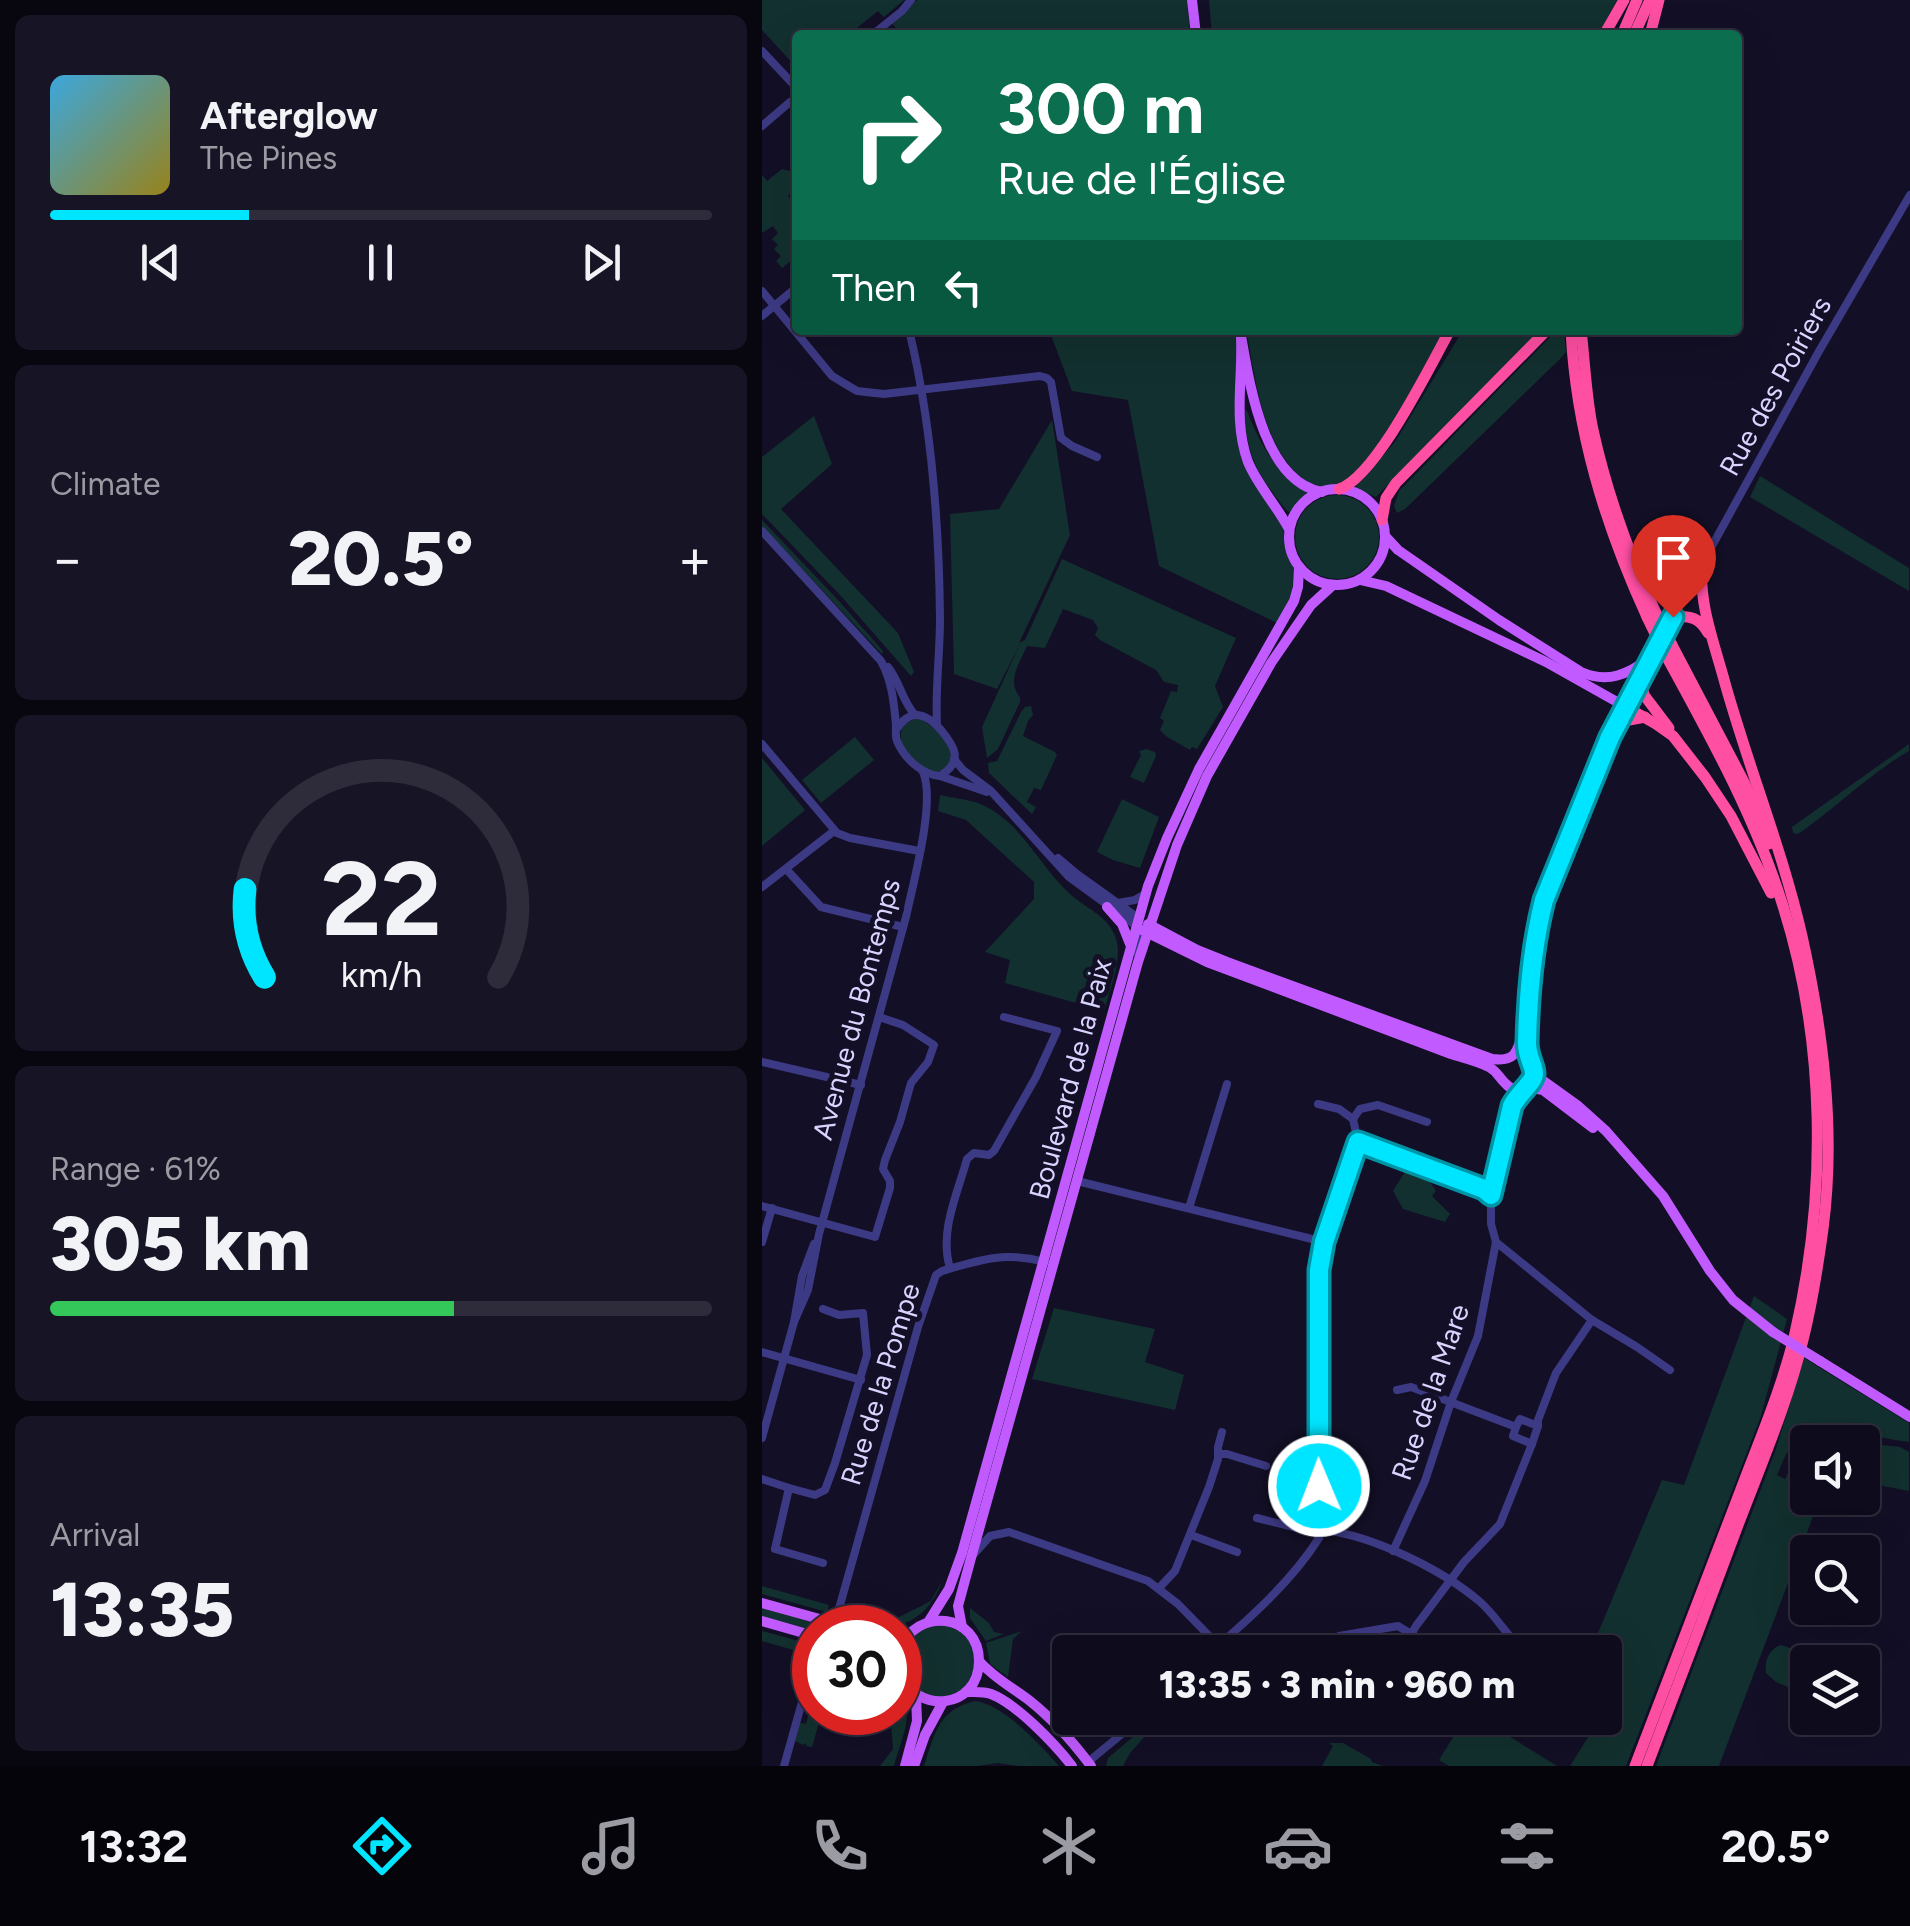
<!DOCTYPE html>
<meta charset="utf-8">
<style>
:root{--surface:#0e0b1c;--page:#171425;--text:#f1f3f6;--muted:#9b9ba3;--line:#2e2b3b;--accent:#00e5ff}
body{margin:0;font-family:Figtree,sans-serif;background:var(--page);color:var(--text);height:100vh;display:flex;flex-direction:column;font-size:38px;white-space:nowrap}
*{box-sizing:border-box;margin:0}
p{font-size:32px;color:var(--muted)}
.icon{flex:none;width:55px;height:55px;fill:none;stroke:currentColor;stroke-width:2;stroke-linecap:round;stroke-linejoin:round}
.map{position:relative;flex:1;overflow:hidden}
.details{display:flex;flex-direction:column;gap:15px;padding:15px;background:#08060f;width:762px}
.details>*{flex:none}
.top-card{position:absolute;left:30px;top:30px;width:950px;height:305px;border-radius:10px;box-shadow:0 10px 40px #0002,0 0 0 2px var(--line);background:#0b6e4f;color:#fff;overflow:hidden}
.controls{position:absolute;left:1028px;top:1425px;display:grid;gap:20px}
.controls a{display:grid;place-items:center;width:90px;height:90px;border-radius:10px;background:var(--surface);box-shadow:0 10px 40px #0002,0 0 0 2px var(--line);font-size:50px}
.speed{position:absolute;left:30px;top:1605px;display:flex;gap:20px;font-size:50px;font-weight:700;text-align:center}
.speed>*{display:grid;place-content:center;width:130px;height:130px;border-radius:50%;background:var(--surface);box-shadow:0 10px 40px #0002,0 0 0 2px var(--line);line-height:1}
.speed .limit{border:15px solid #d22;background:#fff;color:#111}
.pin{position:absolute;display:grid;place-items:center;width:85px;height:85px;color:#fff;margin:-102px -42px;border-radius:50% 50% 50% 0;rotate:-45deg;box-shadow:0 0 10px #0007}
.pin .icon{rotate:45deg}
.me{position:absolute;width:110px;margin:-55px;rotate:359deg;stroke-linejoin:round;filter:drop-shadow(0 0 8px #0008)}
.turn{display:flex;align-items:center;gap:35px;height:210px;padding:0 40px;font-size:45px}
.turn .icon{width:130px;height:130px;stroke-width:2.5}
.turn b{display:block;font-size:70px;line-height:85px}
.then{display:flex;align-items:center;height:95px;padding:0 40px;background:#0003;gap:20px;font-size:38px}
.big{font-size:75px;font-weight:800;line-height:1.1}
.details .widget{flex:1;display:flex;flex-direction:column;justify-content:center;gap:15px;min-width:0;padding:0 35px;border-radius:15px;background:var(--page)}
.details .dial{align-items:center;gap:0}
.dial svg{height:260px;overflow:visible;fill:none;stroke:var(--line);stroke-width:7;stroke-linecap:round;text-anchor:middle}
.dial text{fill:var(--text);stroke:none}
.song{display:flex;align-items:center;gap:30px}
.cover{width:120px;height:120px;border-radius:15px;background:linear-gradient(135deg,hsl(200 70% 55%),hsl(50 70% 35%))}
.played{height:10px;border-radius:5px;background:linear-gradient(90deg,var(--accent) 30%,var(--line) 30%)}
.keys{display:flex;justify-content:space-around;direction:ltr}
.heat{display:flex;justify-content:space-between;align-items:center;font-size:55px;direction:ltr}
.charge{height:15px;border-radius:8px;background:linear-gradient(90deg,#34c759 61%,var(--line) 0)}
.trip{position:absolute;left:290px;top:1635px;width:570px;height:100px;border-radius:10px;background:var(--surface);box-shadow:0 10px 40px #0002,0 0 0 2px var(--line);font-weight:800;line-height:100px;text-align:center}
.tab-bar{display:flex;height:160px;justify-content:space-around;align-items:center;background:#06040b;color:var(--muted)}
.tab-bar .icon{width:70px;height:70px}
.tab-bar .selected{color:var(--accent)}
.tab-bar b{font-size:45px;color:var(--text)}
main{display:flex;flex:1;min-height:0}
.map>svg:first-child{display:block}
.green{fill:#12302f}
.lines{fill:none;stroke-linecap:round;stroke-linejoin:round}
.minor{stroke:#3d3a85;stroke-width:8}
.major{stroke:#c25bff;stroke-width:10}
.highway{stroke:#ff4fa3;stroke-width:11}
.major-bridge{stroke:#c25bff;stroke-width:10}
.highway-bridge{stroke:#ff4fa3;stroke-width:11}
.route-casing{stroke:#0095a6;stroke-width:25}
.route{stroke:#00e5ff;stroke-width:18}
.labels{text-anchor:middle;stroke-width:10;stroke-linejoin:round;paint-order:stroke}
.street-label{font-size:28px;fill:#d9d4ff;stroke:#130f26}
</style>
<main>
<section class="details">
<div class="widget">
<div class="song"><i class="cover"></i><div><b>Afterglow</b><p>The Pines</p></div></div>
<div class="played"></div>
<div class="keys"><svg class="icon" aria-label="previous" viewBox="0 0 24 24"><path d="M18 5L8 12l10 7zM5 5v14"/></svg><svg class="icon" aria-label="pause" viewBox="0 0 24 24"><path d="M8 5v14M16 5v14"/></svg><svg class="icon" aria-label="next" viewBox="0 0 24 24"><path d="M6 5l10 7-10 7zM19 5v14"/></svg></div>
</div>
<div class="widget"><p>Climate</p>
<div class="heat"><a>−</a><b class="big">20.5°</b><a>+</a></div>
</div>
<div class="widget dial"><svg viewBox="0 0 100 80">
<path d="M14 69A42 42 0 1 1 86 69"/>
<path d="M14 69A42 42 0 0 1 8 42" stroke="#00e5ff"/>
<text x="50" y="56" font-size="32" font-weight="700">22</text>
<text x="50" y="72" font-size="11">km/h</text>
</svg></div>
<div class="widget"><p>Range · 61%</p><b class="big">305 km</b><div class="charge"></div></div>
<div class="widget"><p>Arrival</p><b class="big">13:35</b></div>
</section>
<div class="map">
<svg width="1148" height="1766" viewBox="0 0 1148 1766">
<rect width="100%" height="100%" fill="#130f26"/>
<g class="green">
<polygon points="0,0 142,0 122,17 116,11 86,35 35,35 35,68 0,30"/>
<polygon points="155,0 425,0 428,35 141,35 130,24"/>
<polygon points="447,0 855,0 836,35 450,35"/>
<polygon points="35,168 35,186 26,196 35,206 35,256 20,268 14,261 19,256 12,249 16,245 10,239 16,233 11,226 0,233 0,175 5,181 20,169 28,171"/>
<polygon points="287,330 472,330 476,349 477,443 521,528 532,571 530,593 515,623 397,566 366,400 310,391"/>
<path d="M484 330H682C663 364 645 399 624 432 615 446 605 464 591 475 548 509 517 458 504 421 494 392 490 360 484 330Z"/>
<polygon points="701,330 778,330 614,497 592,488 633,442"/>
<polygon points="795,330 802,330 804,352 797,360 643,509 635,513 632,506 637,491"/>
<path d="M482 409 485 411C496 441 516 475 544 492V497L529 513 525 511C495 474 485 457 482 409Z"/>
<polygon points="52,416 70,464 19,509 136,633 152,672 149,676 79,596 0,514 0,457"/>
<path d="M290 420 308 535 257 643 263 640 300 559 474 638 453 686 461 707 435 749 430 747 428 750 405 737 398 730 402 721 398 718 409 691 415 692 416 685 402 682 394 670 338 640 333 635 336 628 331 620 301 609 283 648 265 646C258 662 244 682 258 697V702L236 749 225 758 220 727 258 644 235 689 192 674 188 514 237 509Z"/>
<polygon points="998,476 1147,568 1147,591 988,497"/>
<circle cx="575" cy="537" r="42"/>
<polygon points="0,520 76,600 121,651 120,654 0,526"/>
<polygon points="269,706 271,715 266,721 261,736 293,752 295,755 279,790 272,788 265,802 274,807 270,814 227,773 226,763 235,761 259,712 263,707"/>
<path d="M157 718C170 725 202 750 185 767 181 771 175 773 170 772 150 769 118 726 157 718Z"/>
<polygon points="93,737 112,760 59,803 40,780"/>
<path d="M1147 744V751C1107 774 1074 808 1036 834L1031 833 1030 827Z"/>
<polygon points="384,749 393,752 394,756 382,783 368,777 379,755 377,751"/>
<polygon points="0,758 43,810 0,846"/>
<path d="M178 795C190 798 204 799 216 803 259 820 276 865 308 894 323 908 345 915 353 936 362 957 348 989 342 1011L243 983 248 960 223 952 272 899V882L204 820 176 811Z"/>
<polygon points="360,799 397,817 378,868 351,860 335,852"/>
<polygon points="646,1167 667,1175 666,1179 674,1191 670,1196 688,1214 683,1222 641,1209 631,1191"/>
<polygon points="992,1296 1025,1319 999,1416 864,1766 808,1766 838,1718 842,1718 843,1710 846,1704 843,1701 842,1652 828,1652 900,1480 922,1485"/>
<polygon points="292,1308 393,1329 383,1362 422,1375 413,1410 270,1379"/>
<path d="M1042 1358 1147 1423V1442C1114 1438 1049 1420 1025 1453 1021 1459 1018 1469 1015 1475L1023 1479 1033 1460 1045 1449V1498H1058L957 1766H894L1014 1449Z"/>
<polygon points="1100,1443 1138,1447 1147,1452 1147,1491 1100,1482"/>
<path d="M180 1581C170 1610 149 1628 117 1627L169 1601Z"/>
<polygon points="0,1586 67,1605 65,1612 0,1594"/>
<polygon points="0,1606 79,1627 52,1628 52,1632 0,1617"/>
<polygon points="208,1608 227,1623 232,1632 242,1634 224,1641 208,1618"/>
<circle cx="177" cy="1661" r="36"/>
<polygon points="0,1631 52,1645 52,1656 0,1641"/>
<polygon points="260,1631 251,1639 246,1677 228,1664 224,1643"/>
<path d="M1019 1645 1048 1655 1035 1691 1014 1682 1004 1673C1002 1661 1007 1649 1019 1645Z"/>
<path d="M138 1692C154 1713 138 1742 132 1766H118L131 1749 129 1723 134 1713 138 1712Z"/>
<polygon points="52,1693 52,1712 60,1713 50,1747 44,1746 44,1743 41,1745 33,1741 38,1723 44,1724"/>
<path d="M213 1701C243 1705 278 1745 297 1766H256L236 1763 215 1766H162C173 1733 176 1710 213 1701Z"/>
<polygon points="703,1718 718,1718 795,1766 687,1766 677,1760"/>
<polygon points="391,1720 395,1723 368,1753 361,1766 344,1766 346,1758"/>
<polygon points="567,1743 581,1743 609,1759 610,1762 621,1766 556,1766 560,1766 571,1746"/>
</g>
<g class="lines">
<g class="minor">
<polyline points="110,35 140,11 149,0"/>
<polyline points="0,51 31,84"/>
<polyline points="0,126 28,102"/>
<polyline points="0,291 70,376 95,391 122,394 278,376 285,378 289,382 299,438 310,446 335,457"/>
<polyline points="0,316 35,287"/>
<path d="M147 330C170 424 177 522 178 618 178 654 173 690 175 725"/>
<path d="M0 531 119 661C130 681 132 703 134 725 134 731 133 736 135 741 142 758 160 775 178 776 202 761 193 747 179 730 164 713 148 707 134 730"/>
<polyline points="911,617 1056,353 1148,195"/>
<path d="M126 667C138 682 140 701 153 715"/>
<polyline points="0,744 75,833 88,838 157,851"/>
<polyline points="192,759 201,770 229,791 307,877 373,925"/>
<polyline points="178,776 225,792"/>
<polyline points="296,858 315,874 375,917 376,954"/>
<polyline points="25,870 59,907 141,927"/>
<polyline points="0,887 72,831"/>
<polyline points="356,903 373,900 383,894"/>
<polyline points="0,1062 99,1085"/>
<polyline points="556,1104 577,1109 591,1119 596,1142"/>
<polyline points="591,1119 598,1109 616,1105 665,1122"/>
<polyline points="596,1142 722,1189 729,1195"/>
<polyline points="315,1181 562,1242"/>
<polyline points="0,1206 113,1237 128,1188 128,1181 121,1169 123,1160 138,1122 149,1083 166,1062 172,1045 141,1025 117,1017"/>
<polyline points="427,1208 465,1084"/>
<polyline points="0,1242 10,1208"/>
<polyline points="734,1242 830,1320 875,1347 908,1370"/>
<path d="M188 1268C177 1232 195 1195 205 1159L212 1153 227 1155 232 1151 274 1077 295 1031 242 1017"/>
<path d="M32 1322 46 1290 57 1234 144 917C151 883 174 802 161 772"/>
<polyline points="0,1352 99,1380"/>
<polyline points="635,1390 649,1387 754,1427"/>
<polyline points="754,1427 751,1436 770,1444"/>
<polyline points="754,1427 758,1419 776,1426"/>
<polyline points="0,1438 32,1322 40,1276 52,1244"/>
<polyline points="458,1454 465,1454 504,1466"/>
<polyline points="0,1479 27,1488 13,1549 61,1563"/>
<polyline points="27,1488 53,1495 63,1490 73,1463 105,1355 101,1313 77,1315 61,1309"/>
<polyline points="495,1518 551,1532"/>
<polyline points="558,1526 557,1270 562,1242 596,1142"/>
<path d="M562 1530C611 1536 679 1569 717 1601 735 1616 746 1639 764 1652"/>
<polyline points="429,1535 475,1552"/>
<polyline points="631,1551 663,1481 689,1402 716,1336 734,1242 729,1224 729,1195 750,1106 761,1089"/>
<polyline points="212,1554 228,1536 247,1532 386,1581 416,1604 457,1646"/>
<polyline points="397,1588 413,1571 447,1487 456,1459 456,1447 460,1432"/>
<path d="M73 1623 156 1327 174 1275 180 1271C217 1260 243 1251 283 1262"/>
<polyline points="463,1640 475,1652"/>
<path d="M449 1652C487 1619 530 1581 557 1538"/>
<polyline points="569,1652 577,1636 636,1626 679,1652"/>
<polyline points="639,1652 654,1626 702,1562 738,1524 770,1444 776,1426 776,1420 794,1373 830,1320"/>
<polyline points="661,1718 669,1723"/>
<polyline points="326,1762 379,1718"/>
<polyline points="22,1766 44,1688"/>
</g>
<g class="major">
<polyline points="430,0 434,35"/>
<path d="M478 330C487 380 500 481 560 492"/>
<path d="M479 338C481 380 471 421 486 462 496 486 515 506 527 529"/>
<circle cx="575" cy="537" r="48"/>
<path d="M623 536 636 550 737 620 819 672C846 684 866 674 888 658"/>
<polyline points="598,580 624,586 784,662 864,707"/>
<polyline points="911,617 848,737 783,900 771,962 765,1054 776,1077 815,1105 844,1131 901,1196 948,1271 971,1300 1011,1332"/>
<polyline points="345,907 360,924 368,944"/>
<path d="M386 924 435 950 465 962 730 1059C752 1062 756 1053 760 1033"/>
<path d="M380 930 445 962 689 1054C702 1058 715 1061 727 1067 736 1072 737 1078 744 1084 756 1097 770 1084 772 1071"/>
<polyline points="765,1087 781,1090 831,1128"/>
<polyline points="1058,1361 1148,1417"/>
<polyline points="0,1603 90,1628"/>
<polyline points="0,1621 52,1636"/>
<polyline points="167,1621 187,1589 200,1553 386,886 405,838 437,769 532,601 536,587 537,567"/>
<polyline points="200,1627 196,1606 209,1558 376,962 415,845 445,776 509,663 549,605 571,585"/>
<path d="M138 1650C154 1606 217 1613 217 1661 217 1709 154 1716 138 1672"/>
<path d="M217 1661C232 1678 251 1688 268 1701 292 1720 311 1742 329 1766"/>
<path d="M204 1692C212 1692 221 1691 229 1694 255 1704 293 1744 310 1766"/>
<polyline points="143,1766 155,1721 154,1695"/>
<polyline points="152,1766 163,1735 181,1702"/>
</g>
<g class="highway">
<polyline points="842,35 862,0"/>
<polyline points="860,35 875,0"/>
<polyline points="872,35 888,0"/>
<polyline points="888,35 897,0"/>
<path d="M809 330C814 431 843 525 885 617"/>
<path d="M819 330C823 363 824 398 831 430 845 494 867 554 894 613"/>
<path d="M577 489C614 477 668 366 688 330"/>
<polyline points="620,520 624,498 634,483 785,330"/>
<path d="M911 617C928 615 938 618 946 633"/>
<polyline points="910,645 983,784 1007,844"/>
<polyline points="879,681 882,695 907,728"/>
<polyline points="864,707 894,724 911,736 943,777 969,816 1009,893"/>
<polyline points="851,731 862,721 883,717"/>
<path d="M873 1766C907 1676 942 1587 976 1497 996 1443 1020 1389 1033 1333 1065 1194 1064 1042 1021 906 993 816 947 734 902 652"/>
<path d="M885 1766C915 1688 944 1611 973 1533 997 1469 1025 1406 1041 1340 1050 1304 1056 1266 1061 1229 1074 1131 1061 1031 1040 936 1020 848 985 764 961 676 951 640 937 603 940 565"/>
</g>
<polyline class="major-bridge" points="1011,1332 1058,1361"/>
<g class="highway-bridge">
<polyline points="894,613 910,645"/>
<polyline points="885,617 902,652"/>
</g>
</g>
<g class="lines">
<defs>
<path id="route" d="M557 1486V1270L562 1242 596 1142 722 1189 729 1195 750 1106C755 1095 772 1082 772 1074 772 1065 765 1057 765 1043 766 995 770 947 782 900L848 737 911 617"/>
</defs>
<use href="#route" class="route-casing"/>
<use href="#route" class="route"/>
</g>
<g class="labels">
<g class="street-label">
<text transform="translate(1013 386) rotate(-61)" y="10">Rue des Poiriers</text>
<text transform="translate(94 1009) rotate(-75)" y="10">Avenue du Bontemps</text>
<text transform="translate(308 1079) rotate(-75)" y="10">Boulevard de la Paix</text>
<text transform="translate(118 1384) rotate(-73)" y="10">Rue de la Pompe</text>
<text transform="translate(668 1392) rotate(-71)" y="10">Rue de la Mare</text>
</g>
</g>
</svg>
<div class="controls">
<a><svg class="icon" aria-label="sound" viewBox="0 0 24 24"><path d="M4 9h4l5-4v14l-5-4H4zM17 9q2 3 0 6"/></svg></a>
<a><svg class="icon" aria-label="search" viewBox="0 0 24 24"><circle cx="10" cy="10" r="6"/><path d="M15 15l6 6"/></svg></a>
<a><svg class="icon" aria-label="layers" viewBox="0 0 24 24"><path d="M12 4l9 5-9 5-9-5zM3 14l9 5 9-5"/></svg></a>
</div>
<div class="speed"><div class="limit">30</div></div>
<div class="pin" style="left:911px;top:617px;background:#d93025"><svg class="icon" aria-label="arrive" viewBox="0 0 24 24"><path d="M6 21V4h12l-3 4 3 4H6"/></svg></div>
<svg class="me" style="left:557px;top:1486px" viewBox="-20 -20 40 40"><circle r="17" fill="#00e5ff" stroke="#fff" stroke-width="3"/><path d="M0-11L8 9 0 5-8 9z" fill="#fff"/></svg>
<div class="trip">13:35 · 3 min · 960 m</div>
<div class="top-card">
<div class="turn"><svg class="icon" aria-label="right" viewBox="0 0 24 24"><path d="M7 20v-9h11M14 6l5 5-5 5"/></svg><div><b>300 m</b>Rue de l'Église</div></div>
<div class="then">Then<svg class="icon" aria-label="left" viewBox="0 0 24 24"><path d="M17 20v-9H6M10 6l-5 5 5 5"/></svg></div>
</div>
</div>
</main>
<nav class="tab-bar">
<b>13:32</b>
<svg class="icon selected" aria-label="directions" viewBox="0 0 24 24"><path d="M12 3l9 9-9 9-9-9zM9 14v-3h6M13 9l2 2-2 2"/></svg>
<svg class="icon" aria-label="music" viewBox="0 0 24 24"><path d="M9 18V5l10-2v13"/><circle cx="6" cy="18" r="3"/><circle cx="16" cy="16" r="3"/></svg>
<svg class="icon" aria-label="phone" viewBox="0 0 24 24"><path d="M5 4h4l2 5-3 2q2 4 5 5l2-3 5 2v4C11 20 4 13 5 4z"/></svg>
<svg class="icon" aria-label="climate" viewBox="0 0 24 24"><path d="M12 3v18M4 7l16 10M4 17L20 7"/></svg>
<svg class="icon" aria-label="car" viewBox="0 0 24 24"><path d="M5 17H2v-5l4-1 3-4h7l3 4 3 1v5h-3M9 17h6M6 11h13"/><circle cx="7" cy="17" r="2"/><circle cx="17" cy="17" r="2"/></svg>
<svg class="icon" aria-label="filters" viewBox="0 0 24 24"><path d="M4 7h16M4 17h16"/><circle cx="9" cy="7" r="2"/><circle cx="15" cy="17" r="2"/></svg>
<b>20.5°</b>
</nav>
